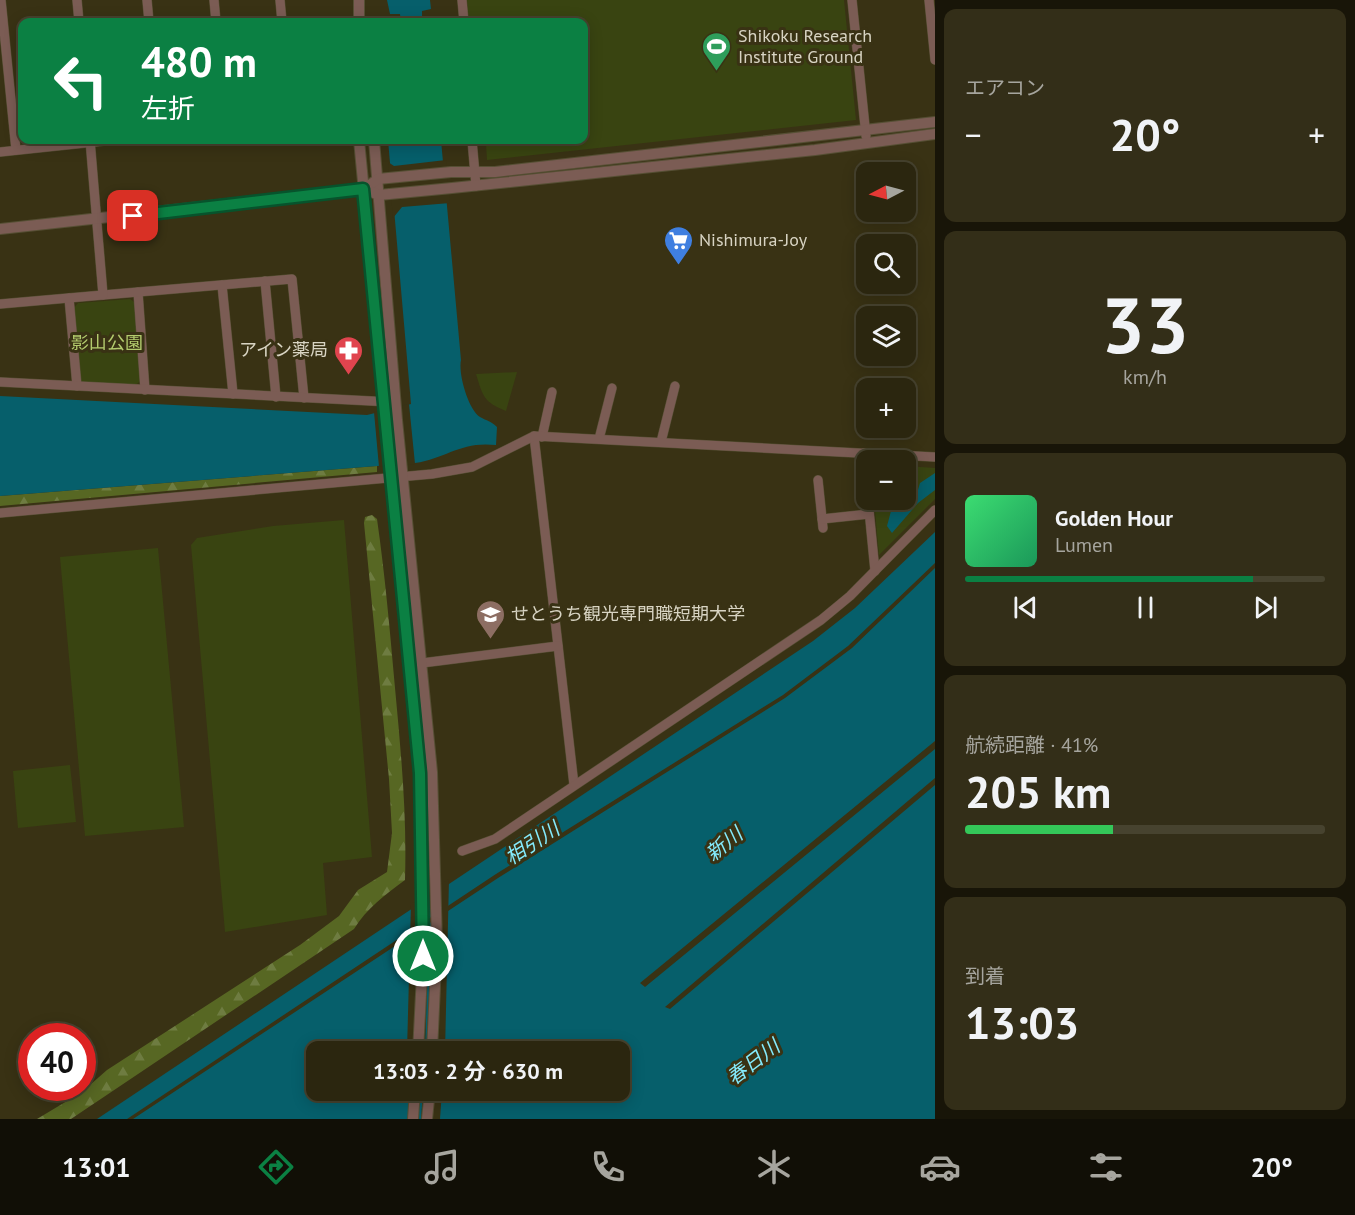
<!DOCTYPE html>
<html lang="ja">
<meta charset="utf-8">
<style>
:root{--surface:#2b260f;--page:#332e18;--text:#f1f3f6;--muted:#a6a59e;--line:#47432f;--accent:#0b8043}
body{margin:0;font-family:"PT Sans","Noto Sans JP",sans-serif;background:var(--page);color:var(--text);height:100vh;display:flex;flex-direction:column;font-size:22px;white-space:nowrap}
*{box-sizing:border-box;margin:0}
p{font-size:20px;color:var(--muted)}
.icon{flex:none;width:33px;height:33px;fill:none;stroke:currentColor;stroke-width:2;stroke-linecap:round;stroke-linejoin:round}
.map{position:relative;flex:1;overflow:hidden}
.sheet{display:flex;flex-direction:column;gap:9px;padding:9px;background:#181508;width:420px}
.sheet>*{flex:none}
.hud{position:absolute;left:18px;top:18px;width:570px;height:126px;border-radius:12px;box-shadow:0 3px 15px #0003,0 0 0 2px var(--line);background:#0b8043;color:#fff;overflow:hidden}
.needle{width:39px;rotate:264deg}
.buttons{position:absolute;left:856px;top:162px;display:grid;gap:12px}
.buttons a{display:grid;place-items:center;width:60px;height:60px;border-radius:12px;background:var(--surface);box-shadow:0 3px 15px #0003,0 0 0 2px var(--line);font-size:30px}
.speed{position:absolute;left:18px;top:1023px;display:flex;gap:12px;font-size:30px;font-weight:700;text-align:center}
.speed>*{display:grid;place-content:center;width:78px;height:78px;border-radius:50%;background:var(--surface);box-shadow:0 3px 15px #0003,0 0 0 2px var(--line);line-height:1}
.speed .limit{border:9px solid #d22;background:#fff;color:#111}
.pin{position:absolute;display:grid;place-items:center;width:51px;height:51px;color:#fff;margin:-26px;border-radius:12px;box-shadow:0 3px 9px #0006}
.me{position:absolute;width:66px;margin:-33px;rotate:0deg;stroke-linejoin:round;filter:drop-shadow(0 0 4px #0008)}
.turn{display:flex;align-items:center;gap:21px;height:126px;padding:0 24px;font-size:27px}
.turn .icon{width:78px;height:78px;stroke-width:2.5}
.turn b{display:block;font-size:42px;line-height:51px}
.big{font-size:45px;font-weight:700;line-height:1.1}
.sheet .widget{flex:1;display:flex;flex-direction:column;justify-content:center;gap:9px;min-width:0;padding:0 21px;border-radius:12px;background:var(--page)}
.sheet .dial{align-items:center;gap:0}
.dial b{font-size:78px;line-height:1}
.song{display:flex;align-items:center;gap:18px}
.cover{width:72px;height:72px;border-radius:9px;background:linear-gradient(135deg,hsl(140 70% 55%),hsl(150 70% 35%))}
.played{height:6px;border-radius:3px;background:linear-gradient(90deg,var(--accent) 80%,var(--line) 80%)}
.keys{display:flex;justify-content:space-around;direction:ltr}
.heat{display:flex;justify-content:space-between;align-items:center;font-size:33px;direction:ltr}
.charge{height:9px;border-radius:4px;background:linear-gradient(90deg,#34c759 41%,var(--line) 0)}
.trip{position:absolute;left:306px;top:1041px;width:324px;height:60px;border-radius:12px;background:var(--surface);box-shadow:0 3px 15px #0003,0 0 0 2px var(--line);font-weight:700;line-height:60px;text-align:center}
.tabs{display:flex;height:96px;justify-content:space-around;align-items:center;background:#110f06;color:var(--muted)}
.tabs .icon{width:42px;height:42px}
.tabs .selected{color:var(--accent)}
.tabs b{font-size:27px;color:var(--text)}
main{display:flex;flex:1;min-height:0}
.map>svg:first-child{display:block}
.forest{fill:url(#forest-firs)}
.park{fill:#394411}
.water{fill:#065f6b;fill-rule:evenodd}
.pier{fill:#393214}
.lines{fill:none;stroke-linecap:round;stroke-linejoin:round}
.minor-casing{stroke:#564f34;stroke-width:10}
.tertiary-casing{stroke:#564f34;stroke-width:12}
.minor{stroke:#7b5c54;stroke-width:9}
.tertiary{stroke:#7b5c54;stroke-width:10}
.route-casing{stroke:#07532c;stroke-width:15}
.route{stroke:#0b8043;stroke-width:10}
.labels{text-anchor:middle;stroke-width:6;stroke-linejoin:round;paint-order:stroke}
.poi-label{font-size:18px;fill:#d8d4c3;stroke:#393214;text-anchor:start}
.park-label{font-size:18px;fill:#b3cb6d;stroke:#393214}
.water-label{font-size:20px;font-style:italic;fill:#84ebfd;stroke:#393214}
</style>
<main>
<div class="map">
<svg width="935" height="1119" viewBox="0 0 935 1119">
<defs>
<pattern id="forest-firs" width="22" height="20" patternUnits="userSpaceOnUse" patternTransform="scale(1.5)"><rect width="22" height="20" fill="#576723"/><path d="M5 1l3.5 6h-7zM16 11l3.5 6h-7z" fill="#6e7c41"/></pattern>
</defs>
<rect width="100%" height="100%" fill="#393214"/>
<g class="forest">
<polygon points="377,466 377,472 0,506 0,496"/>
<path d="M372 515 377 519C385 575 390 631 395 688 401 752 407 815 405 880 385 895 367 908 354 929L71 1119H37L82 1092 107 1070 300 945 339 916 358 890 387 872 392 833 389 779 364 523 365 517Z"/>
</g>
<g class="park">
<polygon points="467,0 844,0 856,120 487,160 486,144 481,140 584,140 584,22 469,22"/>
<polygon points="130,299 134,302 140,381 136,385 87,383 80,381 74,308 78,303"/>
<path d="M517 372 506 411C484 402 483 397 476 374Z"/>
<polygon points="906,466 935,468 935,499 879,555 874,500 906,500"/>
<polygon points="344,520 372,857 323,863 327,915 225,932 191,545 197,538 273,526"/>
<polygon points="158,548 184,827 85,836 60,557"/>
<polygon points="70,765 76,822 18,828 13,771"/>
</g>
<g class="water">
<polygon points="387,0 430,0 431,9 422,11 422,22 401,22 400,14 390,14"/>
<path d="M388 140H441L461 360C458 373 468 409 480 417 487 421 491 421 497 427L496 445C461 441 447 458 415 463L0 496V396L367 415 411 404Z"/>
<polygon points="935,473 935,490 918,503 892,533 887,526 891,511 915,500 920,483"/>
<polygon points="935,532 935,563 848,646 783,695 496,874 127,1119 97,1119 813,641 855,608"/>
<path d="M935 568V741L640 983 645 987 935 749V778L665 1007 670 1009 935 785V1119H133L498 878 785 698 852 648ZM316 1052H620V1090H316Z"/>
</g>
<g class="pier">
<polygon points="446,160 450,203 402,207 393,218 388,162 394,166"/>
<polygon points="409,404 415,464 379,467 374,412"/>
<polygon points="449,879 445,1052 426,1051 432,941 431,891"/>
<polygon points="430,892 425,1052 407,1051 411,904"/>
<polygon points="423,1091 442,1091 440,1119 421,1119"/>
</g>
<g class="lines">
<defs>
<g id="minor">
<polyline points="1,0 16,150"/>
<polyline points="77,0 79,22"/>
<polyline points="147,0 149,22"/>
<polyline points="214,0 216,22"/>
<polyline points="280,0 282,22"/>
<polyline points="462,0 464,22"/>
<polyline points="852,0 866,136"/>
<polyline points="929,0 935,60"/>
<polyline points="472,140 476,186"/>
<polyline points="0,152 113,140"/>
<polyline points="265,281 276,397"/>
<polyline points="222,285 233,394"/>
<polyline points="138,292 145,390"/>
<polyline points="103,295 292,279 304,398"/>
<polyline points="69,298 77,386"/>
<polyline points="0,304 103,295 90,140"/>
<polyline points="0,382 391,402"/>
<polyline points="534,436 574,785"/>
<polyline points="542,437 552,392"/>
<polyline points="599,439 612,388"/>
<polyline points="661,442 675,386"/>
<polyline points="864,453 867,490"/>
<polyline points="818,480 823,528"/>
<polyline points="868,500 875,571"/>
<polyline points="0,513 432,474 472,467 534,436 935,457"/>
<polyline points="822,519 869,514"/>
<polyline points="422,663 558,646"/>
<polyline points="462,851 495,839 821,620 850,596 935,510"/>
</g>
<g id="tertiary">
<polyline points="359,0 359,22"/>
<polyline points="359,140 420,773 423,955 418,1052"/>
<polyline points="374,140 397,420 432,772 437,942 432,1052"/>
<polyline points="364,189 378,179 451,172 495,172 935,122"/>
<polyline points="0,229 364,189 379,195 452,188 815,150 935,134"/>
<polyline points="413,1119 415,1090"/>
<polyline points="427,1119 430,1090"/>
</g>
</defs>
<use href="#minor" class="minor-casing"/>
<use href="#tertiary" class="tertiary-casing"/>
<use href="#minor" class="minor"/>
<use href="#tertiary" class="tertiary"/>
</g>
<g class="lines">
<defs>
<polyline id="route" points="133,216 363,189 420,773 423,956"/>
</defs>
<use href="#route" class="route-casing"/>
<use href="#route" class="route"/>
</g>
<defs>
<symbol id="stadium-pin" viewBox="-11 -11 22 30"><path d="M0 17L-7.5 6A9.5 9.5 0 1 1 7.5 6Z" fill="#2e9e5b" stroke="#393214"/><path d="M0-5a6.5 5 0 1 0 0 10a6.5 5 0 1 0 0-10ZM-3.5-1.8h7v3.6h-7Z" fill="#fff"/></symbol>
<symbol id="supermarket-pin" viewBox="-11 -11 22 30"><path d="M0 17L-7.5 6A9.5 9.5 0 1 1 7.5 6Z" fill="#3f7fe0" stroke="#393214"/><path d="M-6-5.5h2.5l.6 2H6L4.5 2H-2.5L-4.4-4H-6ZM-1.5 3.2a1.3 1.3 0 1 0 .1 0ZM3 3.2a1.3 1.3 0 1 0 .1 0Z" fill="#fff"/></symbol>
<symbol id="pharmacy-pin" viewBox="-11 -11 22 30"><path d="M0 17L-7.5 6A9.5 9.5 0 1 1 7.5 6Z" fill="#e0444e" stroke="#393214"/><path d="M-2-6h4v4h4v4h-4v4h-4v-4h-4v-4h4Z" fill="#fff"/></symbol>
<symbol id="university-pin" viewBox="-11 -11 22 30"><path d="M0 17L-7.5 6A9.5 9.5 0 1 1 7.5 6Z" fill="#8d6e63" stroke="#393214"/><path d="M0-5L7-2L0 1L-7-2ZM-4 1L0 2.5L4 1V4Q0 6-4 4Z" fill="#fff"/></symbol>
</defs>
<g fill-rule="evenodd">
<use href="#stadium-pin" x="700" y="30" width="33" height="45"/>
<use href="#supermarket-pin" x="662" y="224" width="33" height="45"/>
<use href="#pharmacy-pin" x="332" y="334" width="33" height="45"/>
<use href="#university-pin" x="474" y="598" width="33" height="45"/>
</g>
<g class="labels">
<g class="poi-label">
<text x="738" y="42">Shikoku Research<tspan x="738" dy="21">Institute Ground</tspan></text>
<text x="699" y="246">Nishimura-Joy</text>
<text x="328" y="356" text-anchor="end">アイン薬局</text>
<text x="511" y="620">せとうち観光専門職短期大学</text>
</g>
<g class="park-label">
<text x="107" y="349">影山公園</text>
</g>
<g class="water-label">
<text transform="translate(532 843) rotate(-33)" y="7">相引川</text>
<text transform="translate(724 844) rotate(-39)" y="7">新川</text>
<text transform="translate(753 1062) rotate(-37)" y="7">春日川</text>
</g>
</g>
</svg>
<div class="buttons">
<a><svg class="needle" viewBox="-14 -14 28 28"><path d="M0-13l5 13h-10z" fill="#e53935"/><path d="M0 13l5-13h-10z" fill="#a6a59e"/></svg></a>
<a><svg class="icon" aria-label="search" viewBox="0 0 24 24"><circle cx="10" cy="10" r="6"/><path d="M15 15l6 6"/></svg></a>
<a><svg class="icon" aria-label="layers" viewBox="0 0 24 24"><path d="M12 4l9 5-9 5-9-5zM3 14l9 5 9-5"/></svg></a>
<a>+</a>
<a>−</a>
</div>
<div class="speed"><div class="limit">40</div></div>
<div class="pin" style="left:133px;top:216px;background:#d93025"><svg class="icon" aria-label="arrive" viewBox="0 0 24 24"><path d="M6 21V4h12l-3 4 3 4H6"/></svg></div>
<svg class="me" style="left:423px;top:956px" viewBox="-20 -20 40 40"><circle r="17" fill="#0b8043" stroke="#fff" stroke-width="3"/><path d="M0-11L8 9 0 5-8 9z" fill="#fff"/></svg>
<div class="trip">13:03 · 2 分 · 630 m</div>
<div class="hud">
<div class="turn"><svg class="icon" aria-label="left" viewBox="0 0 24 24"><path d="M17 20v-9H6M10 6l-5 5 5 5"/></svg><div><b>480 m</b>左折</div></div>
</div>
</div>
<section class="sheet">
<div class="widget"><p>エアコン</p>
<div class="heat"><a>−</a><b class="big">20°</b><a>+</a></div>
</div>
<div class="widget dial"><b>33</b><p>km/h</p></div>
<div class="widget">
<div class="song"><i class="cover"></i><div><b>Golden Hour</b><p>Lumen</p></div></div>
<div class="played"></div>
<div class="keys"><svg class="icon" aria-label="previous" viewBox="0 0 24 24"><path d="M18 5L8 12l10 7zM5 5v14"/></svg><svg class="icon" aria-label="pause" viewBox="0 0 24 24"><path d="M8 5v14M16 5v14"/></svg><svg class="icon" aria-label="next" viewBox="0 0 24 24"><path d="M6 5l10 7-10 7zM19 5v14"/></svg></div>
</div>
<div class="widget"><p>航続距離 · 41%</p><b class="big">205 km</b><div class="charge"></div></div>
<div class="widget"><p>到着</p><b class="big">13:03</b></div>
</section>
</main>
<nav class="tabs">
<b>13:01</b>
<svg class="icon selected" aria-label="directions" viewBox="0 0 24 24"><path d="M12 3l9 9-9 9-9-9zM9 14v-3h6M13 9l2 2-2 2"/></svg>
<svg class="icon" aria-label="music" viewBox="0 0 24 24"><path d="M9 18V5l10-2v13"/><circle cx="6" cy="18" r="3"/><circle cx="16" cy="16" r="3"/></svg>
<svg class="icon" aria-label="phone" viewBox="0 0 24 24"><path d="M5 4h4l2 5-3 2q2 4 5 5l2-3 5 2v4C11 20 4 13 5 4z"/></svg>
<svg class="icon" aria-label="climate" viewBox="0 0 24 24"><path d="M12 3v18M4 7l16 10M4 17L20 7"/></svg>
<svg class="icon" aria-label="car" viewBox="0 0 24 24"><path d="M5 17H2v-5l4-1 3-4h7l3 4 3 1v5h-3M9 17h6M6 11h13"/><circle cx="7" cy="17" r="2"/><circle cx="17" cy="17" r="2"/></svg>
<svg class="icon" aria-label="filters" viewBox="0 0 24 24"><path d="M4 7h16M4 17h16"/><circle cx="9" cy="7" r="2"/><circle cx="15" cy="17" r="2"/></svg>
<b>20°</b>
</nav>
